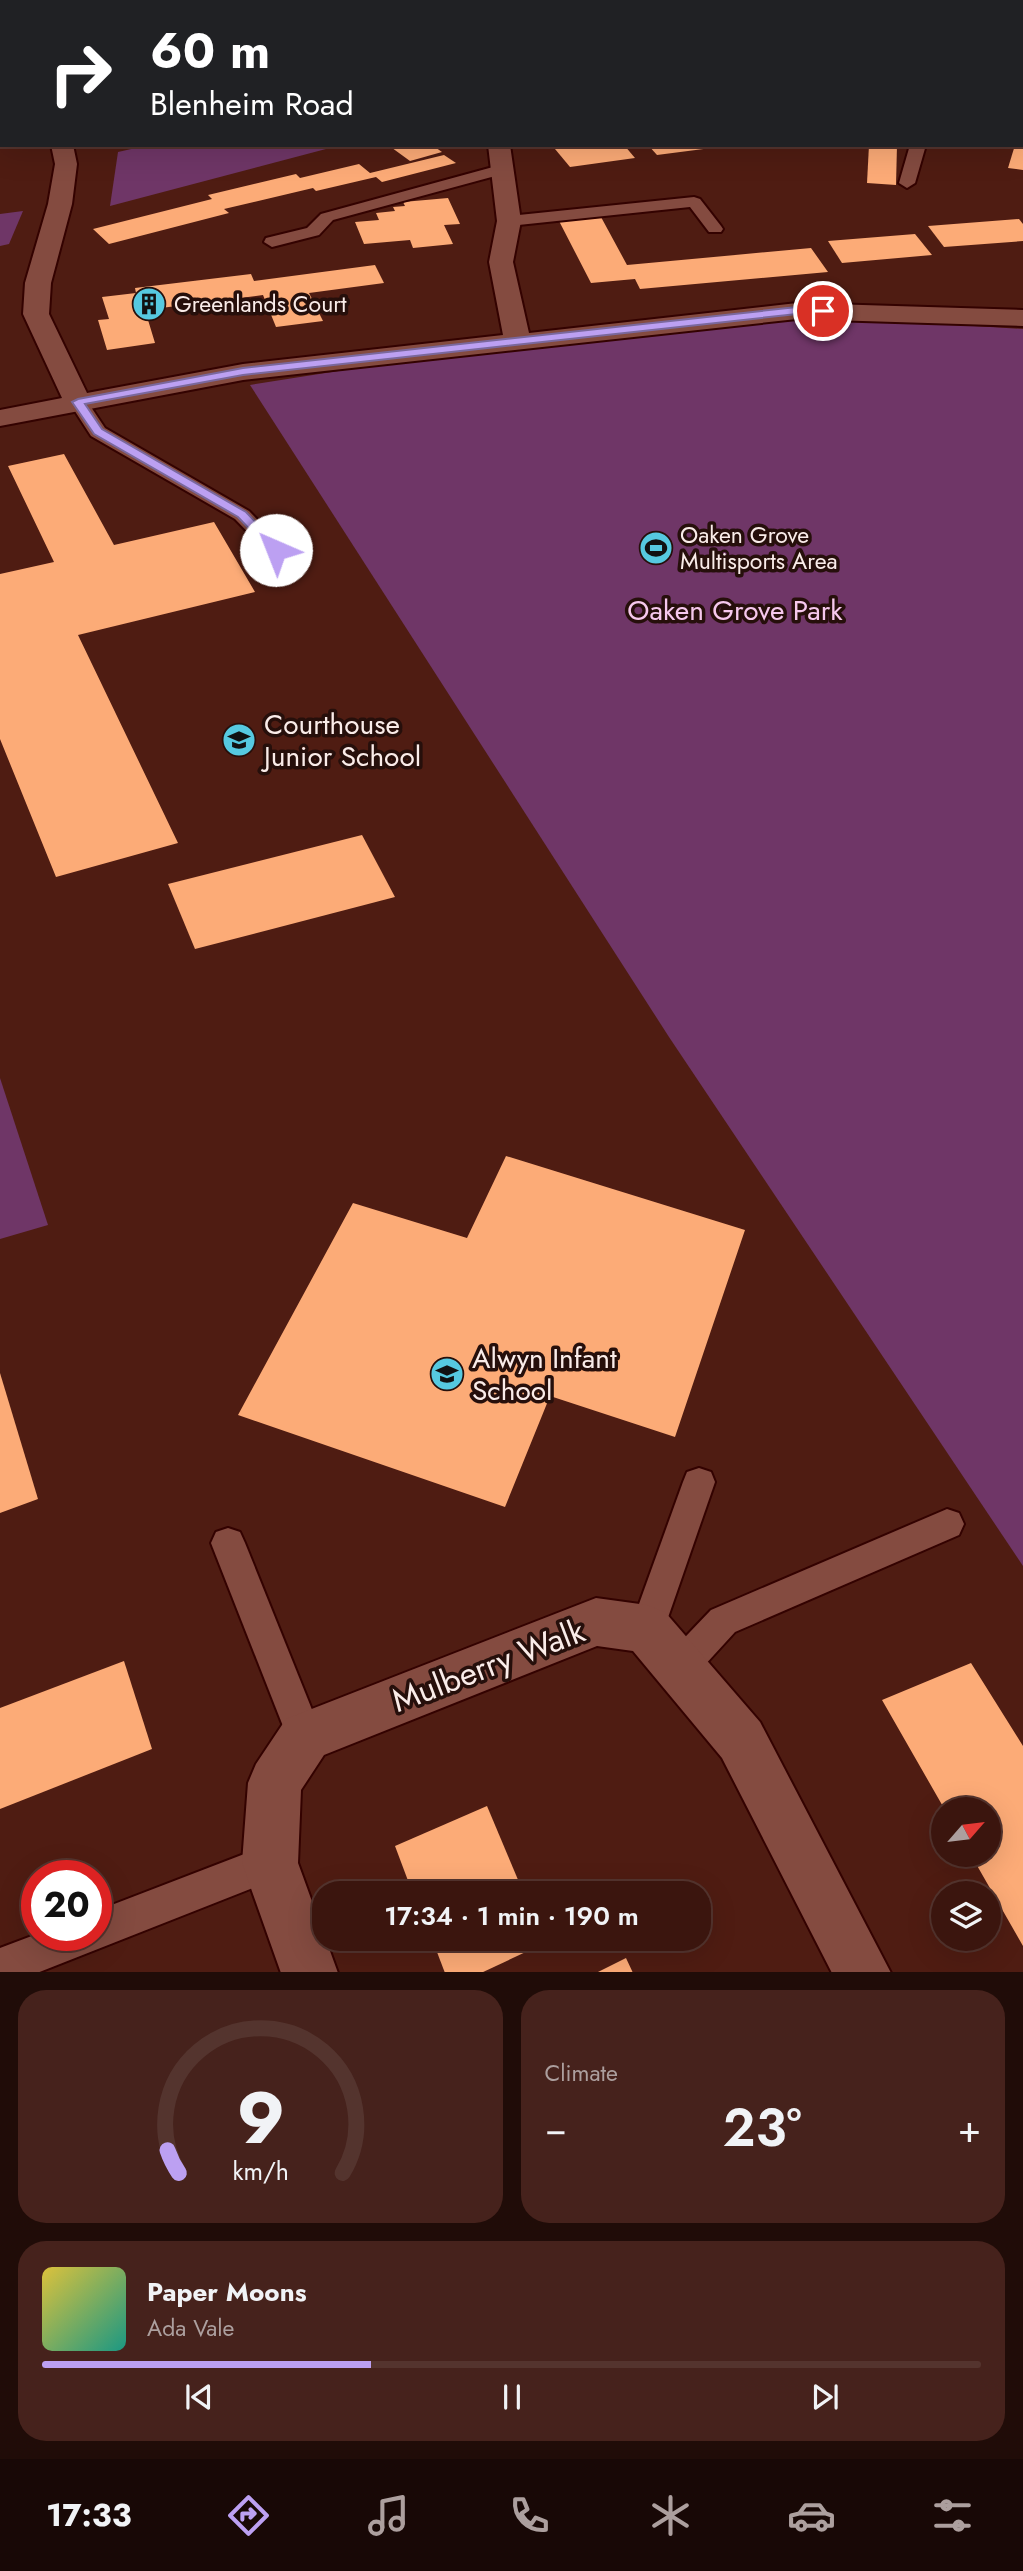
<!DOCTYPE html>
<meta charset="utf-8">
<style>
:root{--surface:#3b150e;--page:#46221c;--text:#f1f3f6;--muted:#ac9f9e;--line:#54342e;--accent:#bca0f2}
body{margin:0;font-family:Jost,sans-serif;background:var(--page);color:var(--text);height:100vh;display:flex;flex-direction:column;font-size:26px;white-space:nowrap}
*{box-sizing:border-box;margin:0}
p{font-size:23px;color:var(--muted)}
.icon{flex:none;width:38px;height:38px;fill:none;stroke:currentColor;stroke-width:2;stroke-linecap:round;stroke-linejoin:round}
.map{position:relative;height:1972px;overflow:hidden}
.side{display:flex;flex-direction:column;gap:18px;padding:18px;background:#200c08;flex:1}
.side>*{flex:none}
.banner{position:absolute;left:0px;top:0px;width:1024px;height:147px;box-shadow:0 7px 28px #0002,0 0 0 2px var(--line);background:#202124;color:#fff;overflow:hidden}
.needle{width:46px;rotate:62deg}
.buttons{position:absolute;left:931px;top:1797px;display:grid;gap:14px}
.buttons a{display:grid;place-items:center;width:70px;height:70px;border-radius:50%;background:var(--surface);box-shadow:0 7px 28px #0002,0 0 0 2px var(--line);font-size:35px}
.speed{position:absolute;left:21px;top:1860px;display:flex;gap:14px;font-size:35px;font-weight:700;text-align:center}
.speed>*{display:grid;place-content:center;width:91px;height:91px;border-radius:50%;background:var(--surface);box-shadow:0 7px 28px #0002,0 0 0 2px var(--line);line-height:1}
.speed .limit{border:10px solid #d22;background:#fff;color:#111}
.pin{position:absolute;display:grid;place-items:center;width:60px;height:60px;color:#fff;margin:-30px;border:4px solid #fff;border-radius:50%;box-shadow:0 2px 7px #0007}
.me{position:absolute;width:77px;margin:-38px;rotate:316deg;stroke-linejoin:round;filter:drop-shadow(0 0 5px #0008)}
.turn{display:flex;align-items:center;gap:24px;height:147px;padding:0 35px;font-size:32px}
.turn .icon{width:91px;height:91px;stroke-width:2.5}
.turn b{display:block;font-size:49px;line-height:60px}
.big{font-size:52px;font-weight:600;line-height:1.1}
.side .widget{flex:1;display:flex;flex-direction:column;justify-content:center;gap:10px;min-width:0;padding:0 24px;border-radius:28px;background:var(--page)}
.side .dial{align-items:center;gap:0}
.dial svg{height:182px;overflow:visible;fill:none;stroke:var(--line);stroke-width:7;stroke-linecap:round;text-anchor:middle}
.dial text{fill:var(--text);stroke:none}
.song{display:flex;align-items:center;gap:21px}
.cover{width:84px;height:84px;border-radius:10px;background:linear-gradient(135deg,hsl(50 70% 55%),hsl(170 70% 35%))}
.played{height:7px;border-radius:4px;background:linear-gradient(90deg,var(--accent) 35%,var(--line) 35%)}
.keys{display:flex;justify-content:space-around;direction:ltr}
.heat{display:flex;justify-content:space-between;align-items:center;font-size:38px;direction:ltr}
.side .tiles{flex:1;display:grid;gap:18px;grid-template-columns:1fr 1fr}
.widget:last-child{grid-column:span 2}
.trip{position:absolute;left:312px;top:1881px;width:399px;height:70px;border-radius:28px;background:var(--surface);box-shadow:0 7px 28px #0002,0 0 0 2px var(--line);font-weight:600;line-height:70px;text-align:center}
.menu{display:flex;height:112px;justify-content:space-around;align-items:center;background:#180806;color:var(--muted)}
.menu .icon{width:49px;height:49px}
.menu .current{color:var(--accent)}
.menu b{font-size:32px;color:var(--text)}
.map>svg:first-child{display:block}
.green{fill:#6f3667}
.building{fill:#fcab77}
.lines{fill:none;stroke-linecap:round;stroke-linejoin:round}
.service-casing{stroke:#330200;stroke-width:4}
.minor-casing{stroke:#330200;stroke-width:4}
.service{fill:#844b40;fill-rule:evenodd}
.minor{fill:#844b40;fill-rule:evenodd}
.route{fill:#bca0f2;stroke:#7a689d;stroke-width:2}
.labels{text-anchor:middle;stroke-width:7;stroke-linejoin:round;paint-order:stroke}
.far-poi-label{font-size:23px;fill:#faece9;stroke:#260f0b;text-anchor:start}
.park-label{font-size:28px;fill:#f6c8ed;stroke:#260f0b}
.poi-label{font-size:28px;fill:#faece9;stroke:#260f0b;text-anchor:start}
.near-street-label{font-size:33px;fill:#faece9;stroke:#260f0b}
</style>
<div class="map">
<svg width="1023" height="1973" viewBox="0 0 1023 1973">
<rect width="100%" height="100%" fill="#4f1c12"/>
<g class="green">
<polygon points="149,145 325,145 326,149 110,206 118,152"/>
<polygon points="23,211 9,244 0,246 0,214"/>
<polygon points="800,315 1023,329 1023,1566 669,1037 250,385 478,349"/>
<polygon points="0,1078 48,1225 0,1239"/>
</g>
<g class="building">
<polygon points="388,145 432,145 442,152 410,161"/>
<polygon points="581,145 624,145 635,158 570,167 555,149"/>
<polygon points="648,145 719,145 719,147 657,155"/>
<polygon points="869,145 897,145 896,185 867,183"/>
<polygon points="1015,145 1023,145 1023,170 1008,168"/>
<polygon points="444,155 456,163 382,182 376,177 316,191 313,188 224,209 229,213 109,244 93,229 212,199 208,195 296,174 300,178 359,164 370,173"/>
<polygon points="448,198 460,224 444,225 453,244 413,248 410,240 364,244 355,222 379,220 376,213 395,211 393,207 405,206 403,202"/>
<polygon points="601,217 627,265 811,248 828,272 640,289 635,279 591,283 559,221"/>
<polygon points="1019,219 1023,224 1023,241 944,247 928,226"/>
<polygon points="915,234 932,255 842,263 828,241"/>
<polygon points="375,265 384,283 309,293 323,321 276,327 263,295 145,310 155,343 107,350 98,320 109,319 102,297 136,293 135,288 251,274 254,281"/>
<polygon points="64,454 114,545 214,522 255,592 78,635 178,843 56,877 0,739 0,574 54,562 8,466"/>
<polygon points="362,835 395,897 195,949 168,884"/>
<polygon points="506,1156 745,1230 675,1437 550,1396 505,1507 238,1415 353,1203 467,1238"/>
<polygon points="0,1373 38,1499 0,1513"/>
<polygon points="124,1661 152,1749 0,1809 0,1708"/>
<polygon points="971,1663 1023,1746 1023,1946 971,1855 989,1855 989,1810 945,1810 882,1700"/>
<polygon points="487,1806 524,1894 413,1894 395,1846"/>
<polygon points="432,1939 544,1939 545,1943 481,1973 445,1973"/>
<polygon points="626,1958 633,1973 596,1973"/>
</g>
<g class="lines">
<defs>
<g id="service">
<polygon points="782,0 801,0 780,2"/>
<polygon points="1023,87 1023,97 1022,97 1022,87"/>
<rect x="1022" y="126" width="1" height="10"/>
<polygon points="910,145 926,145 915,183 907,188 899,183"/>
<polygon points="504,164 512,169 510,172 333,220 319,235 272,247 264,242 266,238 307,228 321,214"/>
<polygon points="694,197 700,199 721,226 723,229 721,232 709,232 690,207 509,226 501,221 509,216"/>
<polygon points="78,396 85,398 105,428 249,511 283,546 286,550 283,554 269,554 235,519 91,436 69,402"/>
<polygon points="699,1468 711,1472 715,1482 664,1629 659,1640 647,1645 635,1640 630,1629 683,1482 687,1472"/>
<polygon points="947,1509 959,1513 964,1524 959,1535 735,1632 692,1679 680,1684 668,1679 662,1667 668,1655 711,1610"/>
<polygon points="228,1528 240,1532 245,1543 323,1737 318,1749 305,1754 292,1749 211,1543 216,1532"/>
<polygon points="270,1844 283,1850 289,1863 283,1876 37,1973 0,1973 0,1948 37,1934 96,1936 96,1911"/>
</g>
<g id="minor">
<polygon points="380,0 401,0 402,2 381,2"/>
<polygon points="826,0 846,0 847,1 827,2"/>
<rect x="0" y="25" width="2" height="13"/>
<polygon points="51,145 73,145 77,164 72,204 51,283 49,314 87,393 243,364 503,335 489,262 497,221 488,145 510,145 521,221 513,262 529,333 797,303 1023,310 1023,326 797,319 243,380 0,426 0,410 62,398 23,314 25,283 48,204 55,164"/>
<polygon points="596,1598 647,1605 665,1612 760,1722 891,1973 832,1973 722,1758 633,1651 597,1646 324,1755 301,1790 298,1863 338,1973 281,1973 242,1863 248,1783 256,1764 286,1719"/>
</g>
</defs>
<use href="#service" class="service-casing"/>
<use href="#minor" class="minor-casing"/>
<use href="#service" class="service"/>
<use href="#minor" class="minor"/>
</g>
<polygon class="route" points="797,307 823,308 828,311 823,314 797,314 243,375 85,404 102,429 246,512 280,548 280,553 272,553 238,517 94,434 72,402 78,399 243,368"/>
<defs>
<symbol id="building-disc" viewBox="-11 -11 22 22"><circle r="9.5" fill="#56c9e0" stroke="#260f0b"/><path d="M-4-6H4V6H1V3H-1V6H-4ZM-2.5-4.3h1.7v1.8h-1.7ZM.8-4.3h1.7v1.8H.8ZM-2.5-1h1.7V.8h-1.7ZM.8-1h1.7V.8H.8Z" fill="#111"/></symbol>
<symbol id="stadium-disc" viewBox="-11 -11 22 22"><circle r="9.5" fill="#56c9e0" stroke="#260f0b"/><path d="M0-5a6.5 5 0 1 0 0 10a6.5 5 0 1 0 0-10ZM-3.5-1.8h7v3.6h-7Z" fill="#111"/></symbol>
<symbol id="school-disc" viewBox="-11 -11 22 22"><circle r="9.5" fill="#56c9e0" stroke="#260f0b"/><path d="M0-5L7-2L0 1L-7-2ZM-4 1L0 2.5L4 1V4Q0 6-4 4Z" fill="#111"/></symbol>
</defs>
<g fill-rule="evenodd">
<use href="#building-disc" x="130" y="285" width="38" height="38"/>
<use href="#stadium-disc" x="637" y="529" width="38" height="38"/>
<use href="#school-disc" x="220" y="721" width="38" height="38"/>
<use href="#school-disc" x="428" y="1355" width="38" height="38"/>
</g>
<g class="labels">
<g class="far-poi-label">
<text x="174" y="312">Greenlands Court</text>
<text x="680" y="543">Oaken Grove<tspan x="680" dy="26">Multisports Area</tspan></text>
</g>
<g class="park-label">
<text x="735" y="620">Oaken Grove Park</text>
</g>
<g class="poi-label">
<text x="264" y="734">Courthouse<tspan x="264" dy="32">Junior School</tspan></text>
<text x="472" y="1368">Alwyn Infant<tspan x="472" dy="32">School</tspan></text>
</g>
<g class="near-street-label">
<text transform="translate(488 1665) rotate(-21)" y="12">Mulberry Walk</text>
</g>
</g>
</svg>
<div class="buttons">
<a><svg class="needle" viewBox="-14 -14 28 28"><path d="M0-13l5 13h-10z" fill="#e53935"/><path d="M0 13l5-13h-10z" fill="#ac9f9e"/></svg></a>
<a><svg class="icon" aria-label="layers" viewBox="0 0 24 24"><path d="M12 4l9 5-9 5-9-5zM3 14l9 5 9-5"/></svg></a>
</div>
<div class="speed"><div class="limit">20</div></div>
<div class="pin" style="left:823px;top:311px;background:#d93025"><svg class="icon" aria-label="arrive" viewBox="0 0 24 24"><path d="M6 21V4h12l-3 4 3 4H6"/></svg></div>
<svg class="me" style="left:276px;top:550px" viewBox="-20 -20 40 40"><circle r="19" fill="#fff"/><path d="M0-13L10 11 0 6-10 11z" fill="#bca0f2"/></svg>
<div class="trip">17:34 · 1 min · 190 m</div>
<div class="banner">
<div class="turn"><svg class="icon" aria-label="right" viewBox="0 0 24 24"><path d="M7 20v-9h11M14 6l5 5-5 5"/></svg><div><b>60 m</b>Blenheim Road</div></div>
</div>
</div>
<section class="side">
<div class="tiles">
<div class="widget dial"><svg viewBox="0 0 100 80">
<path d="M14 69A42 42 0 1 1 86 69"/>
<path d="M14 69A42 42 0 0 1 9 59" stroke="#bca0f2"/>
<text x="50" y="56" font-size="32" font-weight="700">9</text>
<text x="50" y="72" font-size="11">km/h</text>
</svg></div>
<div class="widget"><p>Climate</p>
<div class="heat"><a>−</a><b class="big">23°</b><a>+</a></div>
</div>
<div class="widget">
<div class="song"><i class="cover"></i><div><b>Paper Moons</b><p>Ada Vale</p></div></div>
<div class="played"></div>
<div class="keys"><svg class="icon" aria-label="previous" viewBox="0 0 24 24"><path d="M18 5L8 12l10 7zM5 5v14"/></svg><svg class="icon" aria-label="pause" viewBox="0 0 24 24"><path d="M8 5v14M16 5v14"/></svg><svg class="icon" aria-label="next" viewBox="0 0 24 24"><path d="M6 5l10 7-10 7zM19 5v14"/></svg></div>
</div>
</div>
</section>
<nav class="menu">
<b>17:33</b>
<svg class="icon current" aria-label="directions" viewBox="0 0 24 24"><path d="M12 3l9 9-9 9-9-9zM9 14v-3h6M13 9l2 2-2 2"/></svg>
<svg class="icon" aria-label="music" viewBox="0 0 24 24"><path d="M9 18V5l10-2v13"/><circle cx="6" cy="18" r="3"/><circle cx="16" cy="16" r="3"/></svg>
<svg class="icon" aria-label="phone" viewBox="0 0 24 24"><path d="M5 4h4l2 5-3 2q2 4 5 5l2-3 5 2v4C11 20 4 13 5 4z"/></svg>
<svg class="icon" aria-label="climate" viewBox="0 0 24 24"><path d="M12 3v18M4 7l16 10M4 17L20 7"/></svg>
<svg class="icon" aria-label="car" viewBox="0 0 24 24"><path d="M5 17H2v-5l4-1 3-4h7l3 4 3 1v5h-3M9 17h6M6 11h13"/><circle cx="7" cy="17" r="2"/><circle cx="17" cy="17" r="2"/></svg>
<svg class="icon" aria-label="filters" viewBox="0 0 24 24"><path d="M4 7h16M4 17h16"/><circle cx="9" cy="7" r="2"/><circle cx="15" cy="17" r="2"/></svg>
</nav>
